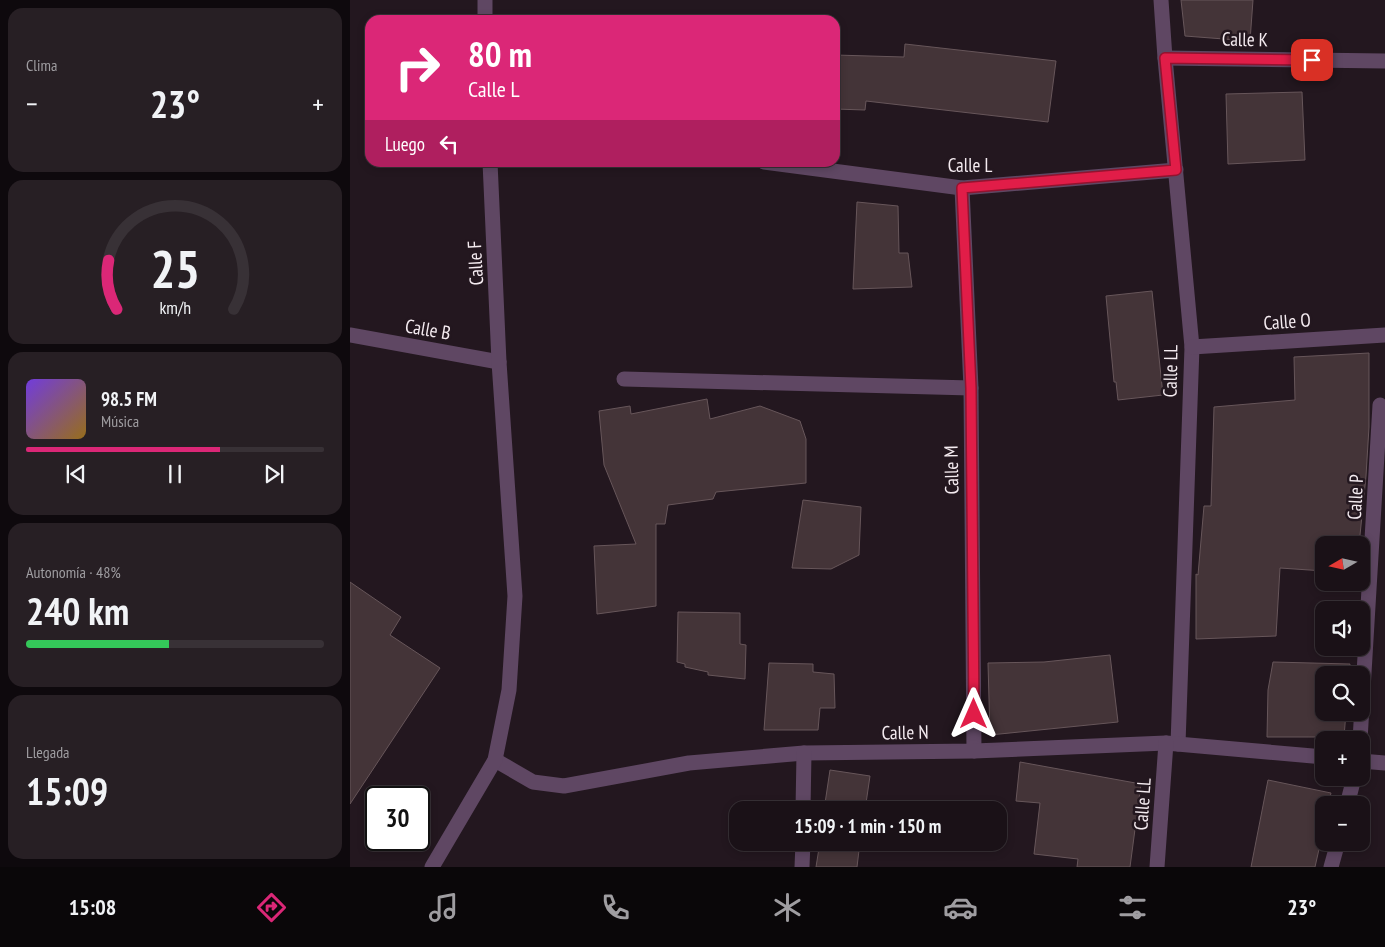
<!DOCTYPE html>
<html lang="es">
<meta charset="utf-8">
<style>
:root{--surface:#1a1117;--page:#271f24;--text:#f1f3f6;--muted:#9f9da1;--line:#383136;--accent:#db2777}
body{margin:0;font-family:"PT Sans Narrow",sans-serif;background:var(--page);color:var(--text);height:100vh;display:flex;flex-direction:column;font-size:19px;white-space:nowrap}
*{box-sizing:border-box;margin:0}
p{font-size:16px;color:var(--muted)}
.icon{flex:none;width:28px;height:28px;fill:none;stroke:currentColor;stroke-width:2;stroke-linecap:round;stroke-linejoin:round}
.map{position:relative;flex:1;overflow:hidden}
.sheet{display:flex;flex-direction:column;gap:8px;padding:8px;background:#0e090d;width:350px}
.sheet>*{flex:none}
.guide{position:absolute;left:15px;top:15px;width:475px;height:152px;border-radius:15px;box-shadow:0 2px 8px #0003,0 0 0 1px var(--line);background:#db2777;color:#fff;overflow:hidden}
.needle{width:32px;rotate:261deg}
.tools{position:absolute;left:965px;top:536px;display:grid;gap:10px}
.tools a{display:grid;place-items:center;width:55px;height:55px;border-radius:10px;background:var(--surface);box-shadow:0 2px 8px #0003,0 0 0 1px var(--line);font-size:25px}
.speed{position:absolute;left:15px;top:786px;display:flex;gap:10px;font-size:25px;font-weight:700;text-align:center}
.speed>*{display:grid;place-content:center;width:65px;height:65px;border-radius:50%;background:var(--surface);box-shadow:0 2px 8px #0003,0 0 0 1px var(--line);line-height:1}
.speed .limit{border:2px solid #111;border-radius:8px;background:#fff;color:#111}
.pin{position:absolute;display:grid;place-items:center;width:42px;height:42px;color:#fff;margin:-21px;border-radius:10px;box-shadow:0 2px 8px #0006}
.me{position:absolute;width:55px;margin:-28px;rotate:0deg;stroke-linejoin:round;filter:drop-shadow(0 0 4px #0008)}
.turn{display:flex;align-items:center;gap:18px;height:105px;padding:0 20px;font-size:22px}
.turn .icon{width:65px;height:65px;stroke-width:2.5}
.turn b{display:block;font-size:35px;line-height:42px}
.then{display:flex;align-items:center;height:48px;padding:0 20px;background:#0003;gap:10px;font-size:19px}
.big{font-size:38px;font-weight:700;line-height:1.1}
.sheet .tile{flex:1;display:flex;flex-direction:column;justify-content:center;gap:8px;min-width:0;padding:0 18px;border-radius:15px;background:var(--page)}
.sheet .dial{align-items:center;gap:0}
.dial svg{height:130px;overflow:visible;fill:none;stroke:var(--line);stroke-width:7;stroke-linecap:round;text-anchor:middle}
.dial text{fill:var(--text);stroke:none}
.song{display:flex;align-items:center;gap:15px}
.cover{width:60px;height:60px;border-radius:8px;background:linear-gradient(135deg,hsl(260 70% 55%),hsl(40 70% 35%))}
.played{height:5px;border-radius:2px;background:linear-gradient(90deg,var(--accent) 65%,var(--line) 65%)}
.keys{display:flex;justify-content:space-around;direction:ltr}
.heat{display:flex;justify-content:space-between;align-items:center;font-size:28px;direction:ltr}
.charge{height:8px;border-radius:4px;background:linear-gradient(90deg,#34c759 48%,var(--line) 0)}
.trip{position:absolute;left:379px;top:801px;width:278px;height:50px;border-radius:15px;background:var(--surface);box-shadow:0 2px 8px #0003,0 0 0 1px var(--line);font-weight:700;line-height:50px;text-align:center}
.tabs{display:flex;height:80px;justify-content:space-around;align-items:center;background:#0a0709;color:var(--muted)}
.tabs .icon{width:35px;height:35px}
.tabs .active{color:var(--accent)}
.tabs b{font-size:22px;color:var(--text)}
main{display:flex;flex:1;min-height:0}
.map>svg:first-child{display:block}
.building{fill:#443438;stroke:#67565a}
.lines{fill:none;stroke-linecap:round;stroke-linejoin:round}
.minor{stroke:#5f4763;stroke-width:15}
.route-casing{stroke:#92132f;stroke-width:12}
.route{stroke:#e11d48;stroke-width:9}
.labels{text-anchor:middle;stroke-width:5;stroke-linejoin:round;paint-order:stroke}
.street-label{font-size:19px;fill:#f4ebf0;stroke:#23171f}
</style>
<main>
<section class="sheet">
<div class="tile"><p>Clima</p>
<div class="heat"><a>−</a><b class="big">23°</b><a>+</a></div>
</div>
<div class="tile dial"><svg viewBox="0 0 100 80">
<path d="M14 69A42 42 0 1 1 86 69"/>
<path d="M14 69A42 42 0 0 1 9 39" stroke="#db2777"/>
<text x="50" y="56" font-size="32" font-weight="700">25</text>
<text x="50" y="72" font-size="11">km/h</text>
</svg></div>
<div class="tile">
<div class="song"><i class="cover"></i><div><b>98.5 FM</b><p>Música</p></div></div>
<div class="played"></div>
<div class="keys"><svg class="icon" aria-label="previous" viewBox="0 0 24 24"><path d="M18 5L8 12l10 7zM5 5v14"/></svg><svg class="icon" aria-label="pause" viewBox="0 0 24 24"><path d="M8 5v14M16 5v14"/></svg><svg class="icon" aria-label="next" viewBox="0 0 24 24"><path d="M6 5l10 7-10 7zM19 5v14"/></svg></div>
</div>
<div class="tile"><p>Autonomía · 48%</p><b class="big">240 km</b><div class="charge"></div></div>
<div class="tile"><p>Llegada</p><b class="big">15:09</b></div>
</section>
<div class="map">
<svg width="1035" height="867" viewBox="0 0 1035 867">
<rect width="100%" height="100%" fill="#23171f"/>
<g class="building">
<polygon points="831,0 903,0 900,41 835,36"/>
<polygon points="555,44 706,61 698,122 516,101 515,110 485,109 485,55 554,57"/>
<polygon points="952,92 955,160 878,164 876,94"/>
<polygon points="507,202 548,206 549,253 558,253 562,287 503,289"/>
<polygon points="802,291 813,395 768,400 766,382 764,382 756,296"/>
<polygon points="1019,353 1019,427 1016,476 1009,545 974,545 974,571 930,568 926,636 846,639 846,574 848,575 854,506 861,506 864,407 945,400 944,357"/>
<polygon points="357,399 360,419 410,406 450,421 456,439 456,483 366,492 363,499 318,505 315,524 306,524 306,606 247,614 244,546 286,544 254,465 249,411 280,406 281,414"/>
<polygon points="453,500 511,507 509,555 481,569 442,568"/>
<polygon points="0,582 51,617 40,635 90,668 0,804"/>
<polygon points="328,612 390,613 390,644 396,645 395,679 358,675 358,672 335,667 335,664 327,662"/>
<polygon points="760,655 768,722 640,735 638,663 694,662"/>
<polygon points="923,662 1000,664 999,675 974,675 974,712 996,712 994,737 917,737 918,690"/>
<polygon points="419,663 463,664 463,672 484,674 485,708 470,708 468,730 414,730"/>
<polygon points="670,762 791,784 780,867 727,867 728,859 684,854 690,803 666,801"/>
<polygon points="480,770 520,776 515,810 474,810"/>
<polygon points="918,780 981,793 978,805 974,805 974,827 965,867 901,867"/>
<polygon points="470,842 510,842 507,867 466,867"/>
</g>
<g class="lines">
<g class="minor">
<polyline points="135,0 135,20"/>
<polyline points="811,0 815,58 842,347 828,744"/>
<polyline points="815,58 1035,61"/>
<polyline points="414,162 612,188 826,170"/>
<polyline points="612,188 621,388 624,751"/>
<polyline points="0,335 149,362"/>
<polyline points="842,347 1035,335"/>
<polyline points="274,379 621,388"/>
<polyline points="1010,740 1030,405"/>
<polyline points="145,760 183,782 214,786 339,763 454,753 624,751 816,743 974,757"/>
<polyline points="1011,761 1035,763"/>
<polyline points="997,805 1004,778"/>
<polyline points="453,810 454,753"/>
<polyline points="82,867 145,760 159,690 165,596 149,362 140,162"/>
<polyline points="452,867 453,842"/>
<polyline points="807,867 816,743"/>
<polyline points="981,867 988,842"/>
</g>
</g>
<g class="lines">
<defs>
<polyline id="route" points="624,714 621,388 612,188 826,170 815,58 962,60"/>
</defs>
<use href="#route" class="route-casing"/>
<use href="#route" class="route"/>
</g>
<g class="labels">
<g class="street-label">
<text transform="translate(895 39) rotate(1)" y="7">Calle K</text>
<text x="620" y="172">Calle L</text>
<text transform="translate(125 263) rotate(-93)" y="7">Calle F</text>
<text transform="translate(937 321) rotate(-4)" y="7">Calle O</text>
<text transform="translate(78 329) rotate(10)" y="7">Calle B</text>
<text transform="translate(820 371) rotate(-89)" y="7">Calle LL</text>
<text transform="translate(601 470) rotate(-91)" y="7">Calle M</text>
<text transform="translate(1005 497) rotate(-87)" y="7">Calle P</text>
<text transform="translate(555 732) rotate(-1)" y="7">Calle N</text>
<text transform="translate(792 804) rotate(-86)" y="7">Calle LL</text>
</g>
</g>
</svg>
<div class="tools">
<a><svg class="needle" viewBox="-14 -14 28 28"><path d="M0-13l5 13h-10z" fill="#e53935"/><path d="M0 13l5-13h-10z" fill="#9f9da1"/></svg></a>
<a><svg class="icon" aria-label="sound" viewBox="0 0 24 24"><path d="M4 9h4l5-4v14l-5-4H4zM17 9q2 3 0 6"/></svg></a>
<a><svg class="icon" aria-label="search" viewBox="0 0 24 24"><circle cx="10" cy="10" r="6"/><path d="M15 15l6 6"/></svg></a>
<a>+</a>
<a>−</a>
</div>
<div class="speed"><div class="limit">30</div></div>
<div class="pin" style="left:962px;top:60px;background:#d93025"><svg class="icon" aria-label="arrive" viewBox="0 0 24 24"><path d="M6 21V4h12l-3 4 3 4H6"/></svg></div>
<svg class="me" style="left:624px;top:714px" viewBox="-20 -20 40 40"><path d="M0-17L14 15 0 8-14 15z" fill="#e11d48" stroke="#fff" stroke-width="4"/></svg>
<div class="trip">15:09 · 1 min · 150 m</div>
<div class="guide">
<div class="turn"><svg class="icon" aria-label="right" viewBox="0 0 24 24"><path d="M7 20v-9h11M14 6l5 5-5 5"/></svg><div><b>80 m</b>Calle L</div></div>
<div class="then">Luego<svg class="icon" aria-label="left" viewBox="0 0 24 24"><path d="M17 20v-9H6M10 6l-5 5 5 5"/></svg></div>
</div>
</div>
</main>
<nav class="tabs">
<b>15:08</b>
<svg class="icon active" aria-label="directions" viewBox="0 0 24 24"><path d="M12 3l9 9-9 9-9-9zM9 14v-3h6M13 9l2 2-2 2"/></svg>
<svg class="icon" aria-label="music" viewBox="0 0 24 24"><path d="M9 18V5l10-2v13"/><circle cx="6" cy="18" r="3"/><circle cx="16" cy="16" r="3"/></svg>
<svg class="icon" aria-label="phone" viewBox="0 0 24 24"><path d="M5 4h4l2 5-3 2q2 4 5 5l2-3 5 2v4C11 20 4 13 5 4z"/></svg>
<svg class="icon" aria-label="climate" viewBox="0 0 24 24"><path d="M12 3v18M4 7l16 10M4 17L20 7"/></svg>
<svg class="icon" aria-label="car" viewBox="0 0 24 24"><path d="M5 17H2v-5l4-1 3-4h7l3 4 3 1v5h-3M9 17h6M6 11h13"/><circle cx="7" cy="17" r="2"/><circle cx="17" cy="17" r="2"/></svg>
<svg class="icon" aria-label="filters" viewBox="0 0 24 24"><path d="M4 7h16M4 17h16"/><circle cx="9" cy="7" r="2"/><circle cx="15" cy="17" r="2"/></svg>
<b>23°</b>
</nav>
